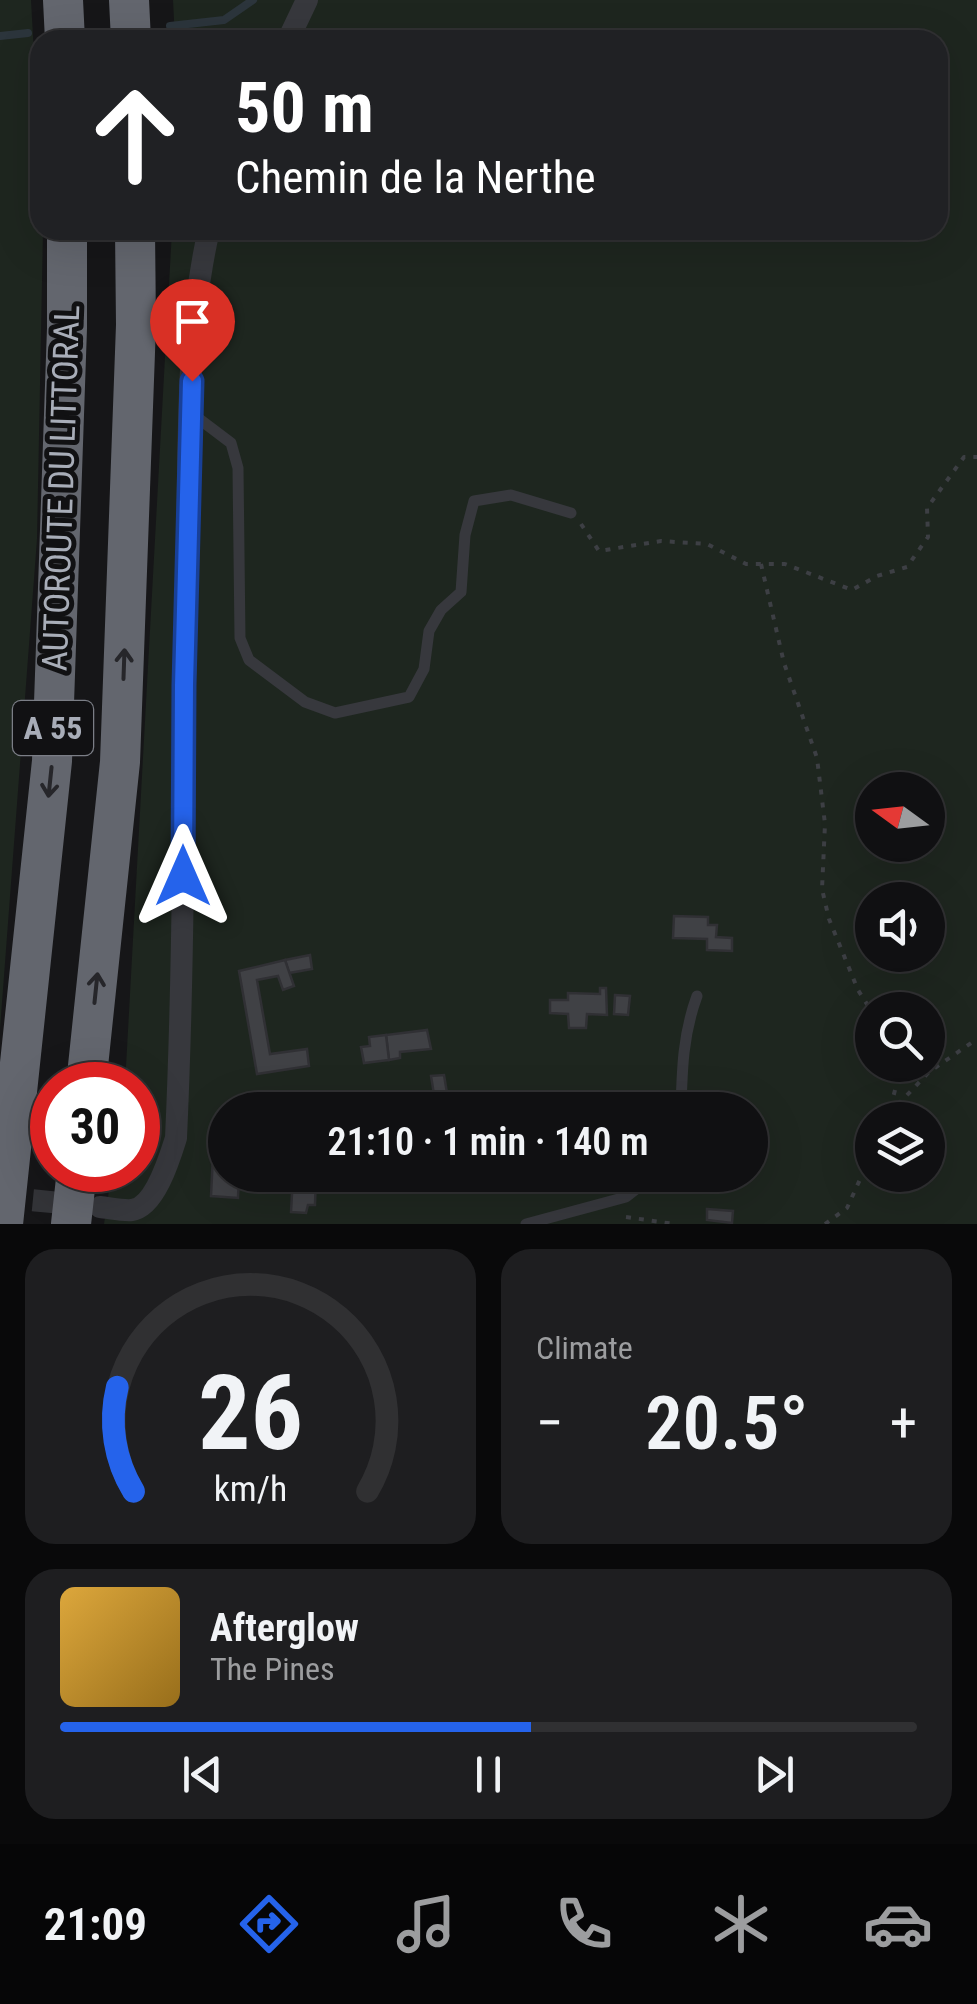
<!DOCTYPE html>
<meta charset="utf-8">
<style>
:root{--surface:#101012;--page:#1e1e20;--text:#f1f3f6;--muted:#9c9d9f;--line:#303032;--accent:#2563eb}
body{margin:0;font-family:"Roboto Condensed",sans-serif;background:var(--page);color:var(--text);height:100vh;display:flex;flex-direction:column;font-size:38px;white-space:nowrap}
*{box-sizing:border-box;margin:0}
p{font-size:32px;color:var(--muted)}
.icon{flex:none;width:55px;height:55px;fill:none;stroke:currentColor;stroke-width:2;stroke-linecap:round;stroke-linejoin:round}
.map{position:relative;height:1224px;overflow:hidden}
.sheet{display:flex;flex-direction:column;gap:25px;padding:25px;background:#09090a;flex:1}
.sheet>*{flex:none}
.banner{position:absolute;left:30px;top:30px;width:918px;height:210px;border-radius:30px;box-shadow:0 10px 40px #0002,0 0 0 2px var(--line);background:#202124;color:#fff;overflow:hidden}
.needle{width:65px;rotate:285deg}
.buttons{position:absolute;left:855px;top:772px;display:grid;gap:20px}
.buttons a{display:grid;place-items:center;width:90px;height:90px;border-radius:50%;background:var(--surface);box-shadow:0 10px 40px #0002,0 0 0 2px var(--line);font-size:50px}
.speed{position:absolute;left:30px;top:1062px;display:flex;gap:20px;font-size:50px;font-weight:700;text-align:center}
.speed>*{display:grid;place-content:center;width:130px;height:130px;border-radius:50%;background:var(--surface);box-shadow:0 10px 40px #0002,0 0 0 2px var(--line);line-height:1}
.speed .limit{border:15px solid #d22;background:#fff;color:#111}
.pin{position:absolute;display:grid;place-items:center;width:85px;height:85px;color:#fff;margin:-102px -42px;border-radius:50% 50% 50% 0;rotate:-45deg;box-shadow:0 0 10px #0007}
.pin .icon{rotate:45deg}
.me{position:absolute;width:110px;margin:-55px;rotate:0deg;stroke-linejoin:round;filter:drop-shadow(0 0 8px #0008)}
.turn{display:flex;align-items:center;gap:35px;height:210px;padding:0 40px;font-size:45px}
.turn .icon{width:130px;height:130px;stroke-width:2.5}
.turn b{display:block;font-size:70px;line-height:85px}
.big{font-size:75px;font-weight:600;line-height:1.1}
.sheet .card{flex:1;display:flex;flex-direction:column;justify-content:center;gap:15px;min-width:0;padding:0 35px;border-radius:30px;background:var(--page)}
.sheet .dial{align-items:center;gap:0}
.dial svg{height:260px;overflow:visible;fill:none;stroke:var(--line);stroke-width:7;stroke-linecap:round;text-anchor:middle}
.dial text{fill:var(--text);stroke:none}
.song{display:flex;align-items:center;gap:30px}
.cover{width:120px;height:120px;border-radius:15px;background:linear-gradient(135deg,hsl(40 70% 55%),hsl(40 70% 35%))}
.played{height:10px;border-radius:5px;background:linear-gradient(90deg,var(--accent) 55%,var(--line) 55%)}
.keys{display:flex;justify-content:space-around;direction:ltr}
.heat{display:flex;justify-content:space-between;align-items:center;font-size:55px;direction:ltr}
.sheet .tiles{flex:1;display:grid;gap:25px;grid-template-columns:1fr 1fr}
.card:last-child{grid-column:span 2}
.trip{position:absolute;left:208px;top:1092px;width:560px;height:100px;border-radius:50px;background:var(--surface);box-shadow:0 10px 40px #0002,0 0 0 2px var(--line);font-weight:600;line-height:100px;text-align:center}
.tab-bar{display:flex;height:160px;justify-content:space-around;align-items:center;background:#060607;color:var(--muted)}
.tab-bar .icon{width:70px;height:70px}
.tab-bar .active{color:var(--accent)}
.tab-bar b{font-size:45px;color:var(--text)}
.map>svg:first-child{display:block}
.green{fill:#1e261f;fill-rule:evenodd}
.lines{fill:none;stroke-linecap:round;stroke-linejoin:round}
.stream{stroke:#2c353c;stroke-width:8}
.building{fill:#404145;stroke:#303034;stroke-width:2.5}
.street-tunnel{stroke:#333438;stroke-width:22;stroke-dasharray:22 11;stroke-linecap:butt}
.path{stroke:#3d3f44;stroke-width:4;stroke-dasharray:5 8;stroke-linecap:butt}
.lane{stroke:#37383d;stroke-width:11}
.street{stroke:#37383d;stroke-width:22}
.highway{stroke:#63666e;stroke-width:40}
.oneway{stroke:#26262a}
.route-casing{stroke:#184099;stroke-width:25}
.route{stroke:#2563eb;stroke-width:18}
.labels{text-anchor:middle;stroke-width:10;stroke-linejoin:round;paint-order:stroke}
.shield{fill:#111113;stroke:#7b7e86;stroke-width:2.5}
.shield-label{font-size:32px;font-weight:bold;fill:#a8adb8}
.street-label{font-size:35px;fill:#a8adb8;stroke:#111113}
</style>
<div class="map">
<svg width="977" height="1224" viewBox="0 0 977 1224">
<rect width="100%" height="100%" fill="#161618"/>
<g class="green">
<polygon points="0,0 31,0 40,162 40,230 43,230 37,539 0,1029"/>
<path d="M173 0H977V1224H104L112 1170H138V1085H125L172 230H938V40H175ZM872 790H928V845H872ZM872 900H928V955H872ZM872 1010H928V1065H872ZM225 1110H750V1175H225ZM872 1120H928V1175H872Z"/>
</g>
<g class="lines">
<g class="stream">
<polyline points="170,26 224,20 253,0"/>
<polyline points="0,36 28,33"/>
</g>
</g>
<g class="building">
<polygon points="674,916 708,917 708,925 717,925 716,937 732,938 732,951 707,950 707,939 673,938"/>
<polygon points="310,955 312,969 289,973 285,960"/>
<polygon points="285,960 294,986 283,990 278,976 257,980 270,1054 307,1049 309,1066 257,1074 239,971"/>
<polygon points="600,988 606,988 607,1015 587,1014 586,1028 569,1028 568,1014 550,1013 550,1000 568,1000 568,993 600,994"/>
<polygon points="615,995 630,996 628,1015 614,1014"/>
<polygon points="427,1030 431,1049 400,1052 400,1058 389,1060 386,1035"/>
<polygon points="386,1035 389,1060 364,1063 361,1047 370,1046 369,1037"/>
<polygon points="444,1075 448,1099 435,1101 431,1076"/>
<polygon points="214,1133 225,1134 225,1175 239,1175 238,1198 211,1196"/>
<polygon points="293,1175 316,1177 315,1205 308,1205 306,1213 291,1212"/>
<polygon points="707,1209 733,1211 732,1223 707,1220"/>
</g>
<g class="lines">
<polyline class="street-tunnel" points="0,1197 81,1205"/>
<g class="path">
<polyline points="581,524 599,551 661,541 707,544 746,564 785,564 852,590 877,576 907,567 928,537 927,508 964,457 977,457"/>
<polyline points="761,564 784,663 817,758 825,824 822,889 829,919 858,990 872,1012"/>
<polyline points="889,1114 929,1072 977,1039"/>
<polyline points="887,1120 898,1079 895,1065"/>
<polyline points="626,1217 674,1224"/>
<polyline points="825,1224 847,1208 872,1153"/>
</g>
<g class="lane">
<polyline points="190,412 231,443 238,468 240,638 249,660 305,702 335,713 409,697 424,669 429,631 441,610 461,592 465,535 474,501 511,495 571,513"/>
<path d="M681 1110C682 1069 683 1034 697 996"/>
<polyline points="526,1224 626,1197 654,1175"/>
</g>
<g class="street">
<polyline points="288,40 307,0"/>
<path d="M100 1207C110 1208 123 1211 132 1210 155 1207 170 1157 176 1138 185 941 183 744 187 547 189 446 186 328 209 230"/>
</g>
<g class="highway">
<polyline points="63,0 65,40"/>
<polyline points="129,0 131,40"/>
<polyline points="86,1085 120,762 136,325 135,230"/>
<polyline points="3,1224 52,761 67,328 67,230"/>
<polyline points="71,1224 77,1170"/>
</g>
</g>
<defs><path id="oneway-shaft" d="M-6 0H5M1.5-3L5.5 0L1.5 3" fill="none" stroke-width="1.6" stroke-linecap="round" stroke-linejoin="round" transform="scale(2.5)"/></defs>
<g class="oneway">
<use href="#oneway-shaft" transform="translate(124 664) rotate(-88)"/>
<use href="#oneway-shaft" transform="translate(50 782) rotate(96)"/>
<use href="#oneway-shaft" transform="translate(96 988) rotate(-84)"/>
</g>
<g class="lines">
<defs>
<polyline id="route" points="183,876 184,685 192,381"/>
</defs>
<use href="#route" class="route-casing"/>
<use href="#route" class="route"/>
</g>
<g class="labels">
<rect class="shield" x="13" y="701" width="80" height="54" rx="8"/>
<g class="shield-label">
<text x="53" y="739">A 55</text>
</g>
<g class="street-label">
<text transform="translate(61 488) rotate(-88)" y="12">AUTOROUTE DU LITTORAL</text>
</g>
</g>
</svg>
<div class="buttons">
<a><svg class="needle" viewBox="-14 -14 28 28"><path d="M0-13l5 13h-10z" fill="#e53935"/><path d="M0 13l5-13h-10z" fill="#9c9d9f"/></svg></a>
<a><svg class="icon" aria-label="sound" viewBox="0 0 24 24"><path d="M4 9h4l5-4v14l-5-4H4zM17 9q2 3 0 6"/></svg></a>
<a><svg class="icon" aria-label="search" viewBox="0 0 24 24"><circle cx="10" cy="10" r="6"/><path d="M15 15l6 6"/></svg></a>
<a><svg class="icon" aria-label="layers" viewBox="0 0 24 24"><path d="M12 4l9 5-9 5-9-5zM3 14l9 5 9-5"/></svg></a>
</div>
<div class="speed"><div class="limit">30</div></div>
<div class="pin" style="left:192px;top:381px;background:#d93025"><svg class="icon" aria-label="arrive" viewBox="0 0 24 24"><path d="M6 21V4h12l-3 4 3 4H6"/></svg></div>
<svg class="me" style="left:183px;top:876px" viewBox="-20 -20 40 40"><path d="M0-17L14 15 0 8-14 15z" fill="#2563eb" stroke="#fff" stroke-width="4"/></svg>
<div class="trip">21:10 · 1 min · 140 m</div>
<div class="banner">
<div class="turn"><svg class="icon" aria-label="ahead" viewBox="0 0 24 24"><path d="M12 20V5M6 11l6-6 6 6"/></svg><div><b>50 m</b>Chemin de la Nerthe</div></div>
</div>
</div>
<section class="sheet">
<div class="tiles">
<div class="card dial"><svg viewBox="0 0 100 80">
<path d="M14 69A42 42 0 1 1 86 69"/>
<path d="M14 69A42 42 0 0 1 9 37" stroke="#2563eb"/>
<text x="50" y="56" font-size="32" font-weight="700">26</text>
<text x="50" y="72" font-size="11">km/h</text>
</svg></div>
<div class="card"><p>Climate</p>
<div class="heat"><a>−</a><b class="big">20.5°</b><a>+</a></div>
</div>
<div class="card">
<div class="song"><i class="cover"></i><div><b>Afterglow</b><p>The Pines</p></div></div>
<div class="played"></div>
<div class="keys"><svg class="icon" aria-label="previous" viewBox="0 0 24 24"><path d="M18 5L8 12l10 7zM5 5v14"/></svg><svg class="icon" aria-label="pause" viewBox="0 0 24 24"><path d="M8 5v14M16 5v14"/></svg><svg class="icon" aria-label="next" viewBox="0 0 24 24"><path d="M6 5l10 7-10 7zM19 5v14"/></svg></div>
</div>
</div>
</section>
<nav class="tab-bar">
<b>21:09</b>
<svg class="icon active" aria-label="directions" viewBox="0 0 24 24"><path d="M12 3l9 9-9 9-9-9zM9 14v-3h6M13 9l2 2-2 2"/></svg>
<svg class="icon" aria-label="music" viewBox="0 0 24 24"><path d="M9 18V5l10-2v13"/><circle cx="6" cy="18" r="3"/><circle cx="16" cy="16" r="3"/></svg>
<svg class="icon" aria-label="phone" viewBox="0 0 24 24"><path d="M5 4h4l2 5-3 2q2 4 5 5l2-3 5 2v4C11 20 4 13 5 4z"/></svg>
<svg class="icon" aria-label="climate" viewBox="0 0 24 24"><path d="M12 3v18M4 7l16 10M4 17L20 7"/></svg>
<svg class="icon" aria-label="car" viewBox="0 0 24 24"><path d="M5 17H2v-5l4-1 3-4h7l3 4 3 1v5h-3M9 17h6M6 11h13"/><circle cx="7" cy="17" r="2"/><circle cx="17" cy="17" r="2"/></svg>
</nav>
